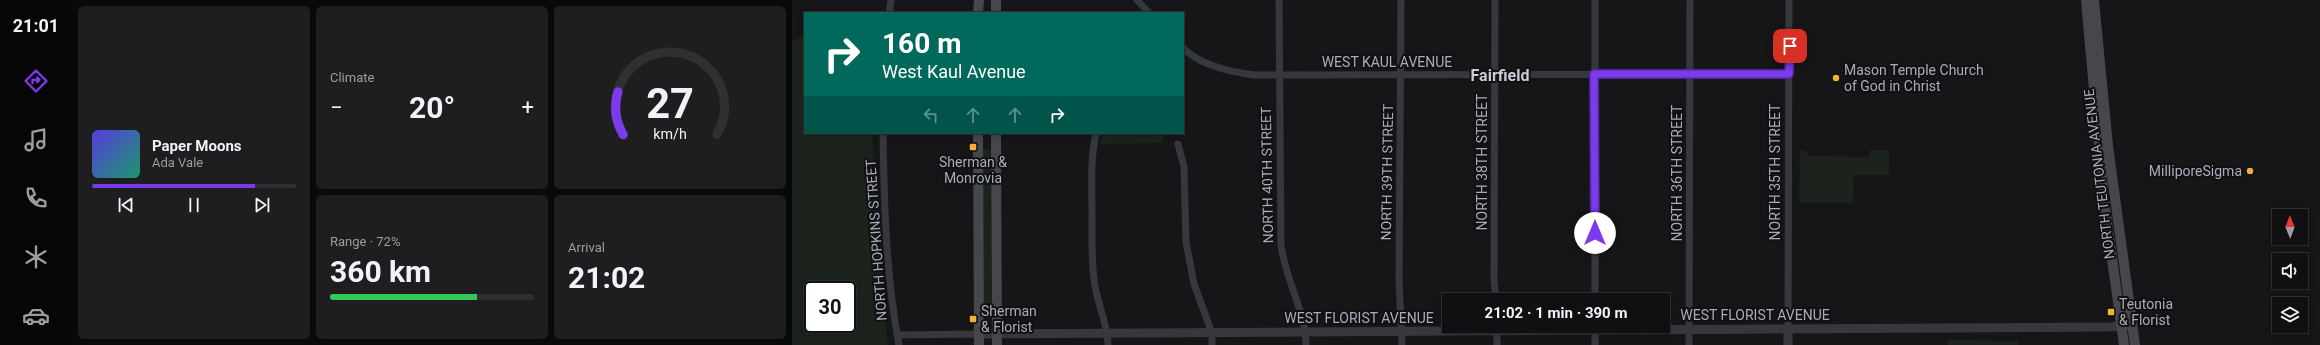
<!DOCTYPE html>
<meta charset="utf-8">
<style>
:root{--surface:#101012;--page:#1e1e20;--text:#f1f3f6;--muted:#9c9d9f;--line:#303032;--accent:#7c3aed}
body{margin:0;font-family:Roboto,sans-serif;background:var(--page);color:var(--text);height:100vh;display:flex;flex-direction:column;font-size:15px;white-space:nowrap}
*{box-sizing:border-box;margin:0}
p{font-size:13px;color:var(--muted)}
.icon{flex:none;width:22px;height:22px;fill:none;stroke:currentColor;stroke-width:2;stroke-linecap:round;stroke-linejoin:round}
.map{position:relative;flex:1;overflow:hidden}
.side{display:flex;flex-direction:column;gap:6px;padding:6px;background:#09090a;width:720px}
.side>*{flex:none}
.hud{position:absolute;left:12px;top:12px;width:380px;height:122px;border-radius:0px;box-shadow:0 2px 6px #0003,0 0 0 1px var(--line);background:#00695c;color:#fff;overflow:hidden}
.needle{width:26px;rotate:359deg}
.tools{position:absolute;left:1480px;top:209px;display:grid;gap:8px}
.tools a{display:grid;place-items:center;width:36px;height:36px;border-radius:0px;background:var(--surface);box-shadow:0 2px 6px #0003,0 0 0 1px var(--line);font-size:20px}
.speed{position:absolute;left:12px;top:281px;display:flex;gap:8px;font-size:20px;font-weight:700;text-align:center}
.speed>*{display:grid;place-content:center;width:52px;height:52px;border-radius:50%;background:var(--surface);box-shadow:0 2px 6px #0003,0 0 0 1px var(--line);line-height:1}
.speed .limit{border:2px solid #111;border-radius:6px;background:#fff;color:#111}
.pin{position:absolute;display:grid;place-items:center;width:34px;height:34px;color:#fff;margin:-17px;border-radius:8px;box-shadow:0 2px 6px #0006}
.me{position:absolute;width:44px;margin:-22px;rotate:0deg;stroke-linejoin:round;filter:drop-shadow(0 0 3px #0008)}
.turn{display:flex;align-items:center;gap:14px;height:84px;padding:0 12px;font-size:18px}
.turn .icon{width:52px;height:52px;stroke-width:2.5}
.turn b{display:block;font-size:28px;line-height:34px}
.lanes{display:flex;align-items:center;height:38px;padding:0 12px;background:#0003;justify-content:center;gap:20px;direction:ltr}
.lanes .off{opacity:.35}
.big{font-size:30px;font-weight:700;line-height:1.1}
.side .card{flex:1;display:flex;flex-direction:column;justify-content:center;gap:6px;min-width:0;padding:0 14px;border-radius:6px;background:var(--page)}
.side .dial{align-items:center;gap:0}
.dial svg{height:104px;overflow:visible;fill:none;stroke:var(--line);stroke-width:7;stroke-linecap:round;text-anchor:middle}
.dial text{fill:var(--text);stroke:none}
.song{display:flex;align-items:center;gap:12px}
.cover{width:48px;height:48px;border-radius:6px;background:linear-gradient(135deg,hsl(250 70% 55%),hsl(160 70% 35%))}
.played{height:4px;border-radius:2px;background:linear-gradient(90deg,var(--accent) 80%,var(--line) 80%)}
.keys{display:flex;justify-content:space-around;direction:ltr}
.heat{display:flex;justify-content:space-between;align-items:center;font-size:22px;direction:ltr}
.charge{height:6px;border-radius:3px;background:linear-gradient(90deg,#34c759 72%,var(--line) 0)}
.side .tiles{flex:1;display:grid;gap:6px;grid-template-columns:repeat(3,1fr)}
.card:first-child{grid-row:span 2}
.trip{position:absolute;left:650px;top:293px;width:228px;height:40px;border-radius:0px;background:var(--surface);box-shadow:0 2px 6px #0003,0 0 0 1px var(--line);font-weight:700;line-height:40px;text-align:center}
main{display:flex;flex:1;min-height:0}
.tab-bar{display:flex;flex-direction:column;width:72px;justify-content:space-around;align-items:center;background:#060607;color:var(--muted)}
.tab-bar .icon{width:28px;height:28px}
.tab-bar .active{color:var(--accent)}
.tab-bar b{font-size:18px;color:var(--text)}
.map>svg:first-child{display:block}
.green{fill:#1c231d;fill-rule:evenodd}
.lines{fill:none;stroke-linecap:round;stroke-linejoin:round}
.minor{stroke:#37383d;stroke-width:7}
.tertiary{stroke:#37383d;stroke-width:9}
.secondary{stroke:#45474d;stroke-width:10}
.route-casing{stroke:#51269a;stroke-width:10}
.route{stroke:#7c3aed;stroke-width:7}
.poi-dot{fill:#f2b134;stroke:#111113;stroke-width:1.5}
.labels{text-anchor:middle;stroke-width:4;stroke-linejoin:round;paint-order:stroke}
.street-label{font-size:14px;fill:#a8adb8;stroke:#111113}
.poi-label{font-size:14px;fill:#a8adb8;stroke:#111113;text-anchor:start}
.quarter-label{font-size:16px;font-weight:bold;fill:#c9ccd4;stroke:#111113}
</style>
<main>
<nav class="tab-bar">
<b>21:01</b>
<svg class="icon active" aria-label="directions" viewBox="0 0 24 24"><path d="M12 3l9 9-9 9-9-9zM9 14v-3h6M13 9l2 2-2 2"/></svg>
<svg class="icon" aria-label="music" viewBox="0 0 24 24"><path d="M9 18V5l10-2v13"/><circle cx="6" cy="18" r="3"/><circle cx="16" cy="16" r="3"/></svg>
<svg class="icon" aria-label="phone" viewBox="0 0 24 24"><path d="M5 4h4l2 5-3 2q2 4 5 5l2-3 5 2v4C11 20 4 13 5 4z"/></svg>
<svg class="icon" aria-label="climate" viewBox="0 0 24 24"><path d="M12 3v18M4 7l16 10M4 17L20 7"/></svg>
<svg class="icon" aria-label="car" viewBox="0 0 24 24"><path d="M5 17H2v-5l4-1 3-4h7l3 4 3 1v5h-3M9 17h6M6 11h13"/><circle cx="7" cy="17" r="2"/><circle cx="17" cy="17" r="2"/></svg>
</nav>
<section class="side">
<div class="tiles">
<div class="card">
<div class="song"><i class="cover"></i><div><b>Paper Moons</b><p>Ada Vale</p></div></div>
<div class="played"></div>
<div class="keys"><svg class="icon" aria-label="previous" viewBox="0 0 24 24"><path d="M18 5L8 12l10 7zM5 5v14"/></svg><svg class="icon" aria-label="pause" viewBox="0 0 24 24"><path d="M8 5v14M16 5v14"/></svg><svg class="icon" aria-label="next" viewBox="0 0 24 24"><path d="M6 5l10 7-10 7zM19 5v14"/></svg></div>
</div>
<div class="card"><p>Climate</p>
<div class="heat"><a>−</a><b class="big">20°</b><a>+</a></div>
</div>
<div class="card dial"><svg viewBox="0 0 100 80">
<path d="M14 69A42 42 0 1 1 86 69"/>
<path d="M14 69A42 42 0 0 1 10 36" stroke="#7c3aed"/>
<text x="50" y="56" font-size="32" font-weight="700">27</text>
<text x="50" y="72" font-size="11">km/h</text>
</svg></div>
<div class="card"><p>Range · 72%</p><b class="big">360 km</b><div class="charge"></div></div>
<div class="card"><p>Arrival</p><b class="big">21:02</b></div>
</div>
</section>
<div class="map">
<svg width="1528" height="345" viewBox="0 0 1528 345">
<rect width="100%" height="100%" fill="#161618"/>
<g class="green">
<path d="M13 34V133H80L86 242 96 345H0V42ZM21 290H55V324H21Z"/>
<polygon points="312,133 373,133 369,143 309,144"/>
<polygon points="191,148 199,150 199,318 191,318"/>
<polygon points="1008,150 1014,151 1017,156 1077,157 1078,150 1097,150 1097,175 1062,175 1061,203 1007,203"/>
<polygon points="1156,340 1226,341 1226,345 1156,345"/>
</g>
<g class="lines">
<g class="minor">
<polyline points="345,0 357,13"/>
<path d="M487 0 489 245C493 279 514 312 514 345"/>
<polyline points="609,0 607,281 610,345"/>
<polyline points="703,0 702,279 704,300"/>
<polyline points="803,0 803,300"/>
<polyline points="97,13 99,0"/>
<path d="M391 48C409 66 438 72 463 75L997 74"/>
<path d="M91 133C92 203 94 276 107 345"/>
<path d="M304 133C298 160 300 188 300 215 300 239 299 263 303 286 306 306 316 324 316 345"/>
<polyline points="386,144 392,167 394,242 402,284 420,333 420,345"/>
<polyline points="803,326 803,345"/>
<polyline points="996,329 997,0"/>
<polyline points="105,335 187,334"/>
<polyline points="705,345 705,326"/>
<polyline points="897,345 898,0"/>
</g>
<g class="tertiary">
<polyline points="996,329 996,345"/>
<polyline points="187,334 1316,327 1340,325"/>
</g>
<g class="secondary">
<polyline points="204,0 204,13"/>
<polyline points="1294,0 1312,201 1332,345"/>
<polyline points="1302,0 1316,146 1343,345"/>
<polyline points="186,13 187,0"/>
<polyline points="186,133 187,345"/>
<polyline points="204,133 205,345"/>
</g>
</g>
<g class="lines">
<defs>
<polyline id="route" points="803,233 802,74 997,74 998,46"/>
</defs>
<use href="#route" class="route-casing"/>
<use href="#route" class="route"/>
</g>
<g class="poi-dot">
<circle cx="1044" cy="78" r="4"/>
<rect x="177" y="143" width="8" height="8" rx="2"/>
<circle cx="1458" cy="171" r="4"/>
<rect x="1315" y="308" width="8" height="8" rx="2"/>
<rect x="177" y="315" width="8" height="8" rx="2"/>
</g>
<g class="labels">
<g class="street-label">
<text x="595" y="67">WEST KAUL AVENUE</text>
<text transform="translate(690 162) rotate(-90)" y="5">NORTH 38TH STREET</text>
<text transform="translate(595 172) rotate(-89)" y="5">NORTH 39TH STREET</text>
<text transform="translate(983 172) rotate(-90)" y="5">NORTH 35TH STREET</text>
<text transform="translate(885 173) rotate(-90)" y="5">NORTH 36TH STREET</text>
<text transform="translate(1307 174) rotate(-97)" y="5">NORTH TEUTONIA AVENUE</text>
<text transform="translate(475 175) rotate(-91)" y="5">NORTH 40TH STREET</text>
<text transform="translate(84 240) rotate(-94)" y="5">NORTH HOPKINS STREET</text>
<text x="963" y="320">WEST FLORIST AVENUE</text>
<text x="567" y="323">WEST FLORIST AVENUE</text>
</g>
<g class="poi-label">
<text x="1052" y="75">Mason Temple Church<tspan x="1052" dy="16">of God in Christ</tspan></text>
<text x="181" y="167" text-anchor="middle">Sherman &amp;<tspan x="181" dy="16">Monrovia</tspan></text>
<text x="1450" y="176" text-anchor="end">MilliporeSigma</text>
<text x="1327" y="309">Teutonia<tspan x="1327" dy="16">&amp; Florist</tspan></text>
<text x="189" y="316">Sherman<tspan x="189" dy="16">&amp; Florist</tspan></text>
</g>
<g class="quarter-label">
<text x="708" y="81">Fairfield</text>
</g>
</g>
</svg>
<div class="tools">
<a><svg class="needle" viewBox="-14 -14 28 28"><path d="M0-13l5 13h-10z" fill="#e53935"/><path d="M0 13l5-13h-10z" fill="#9c9d9f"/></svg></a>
<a><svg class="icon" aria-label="sound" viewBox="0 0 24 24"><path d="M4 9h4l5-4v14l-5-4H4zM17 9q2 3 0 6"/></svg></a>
<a><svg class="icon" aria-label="layers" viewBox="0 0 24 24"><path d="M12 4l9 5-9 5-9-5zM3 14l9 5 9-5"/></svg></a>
</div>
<div class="speed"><div class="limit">30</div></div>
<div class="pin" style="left:998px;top:46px;background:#d93025"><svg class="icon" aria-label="arrive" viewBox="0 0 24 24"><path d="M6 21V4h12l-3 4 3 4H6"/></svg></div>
<svg class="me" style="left:803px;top:233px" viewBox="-20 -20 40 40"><circle r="19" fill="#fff"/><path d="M0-13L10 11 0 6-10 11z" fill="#7c3aed"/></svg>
<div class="trip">21:02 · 1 min · 390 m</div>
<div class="hud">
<div class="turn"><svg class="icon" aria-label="right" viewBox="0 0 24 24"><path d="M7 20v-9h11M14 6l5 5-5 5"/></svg><div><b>160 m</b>West Kaul Avenue</div></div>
<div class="lanes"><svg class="icon off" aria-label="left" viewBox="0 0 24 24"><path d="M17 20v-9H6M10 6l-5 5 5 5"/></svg><svg class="icon off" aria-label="ahead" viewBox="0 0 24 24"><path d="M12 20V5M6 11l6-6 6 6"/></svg><svg class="icon off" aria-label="ahead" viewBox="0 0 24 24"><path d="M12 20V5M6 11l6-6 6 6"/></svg><svg class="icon" aria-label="right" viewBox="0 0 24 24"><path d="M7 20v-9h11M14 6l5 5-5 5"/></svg></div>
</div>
</div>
</main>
